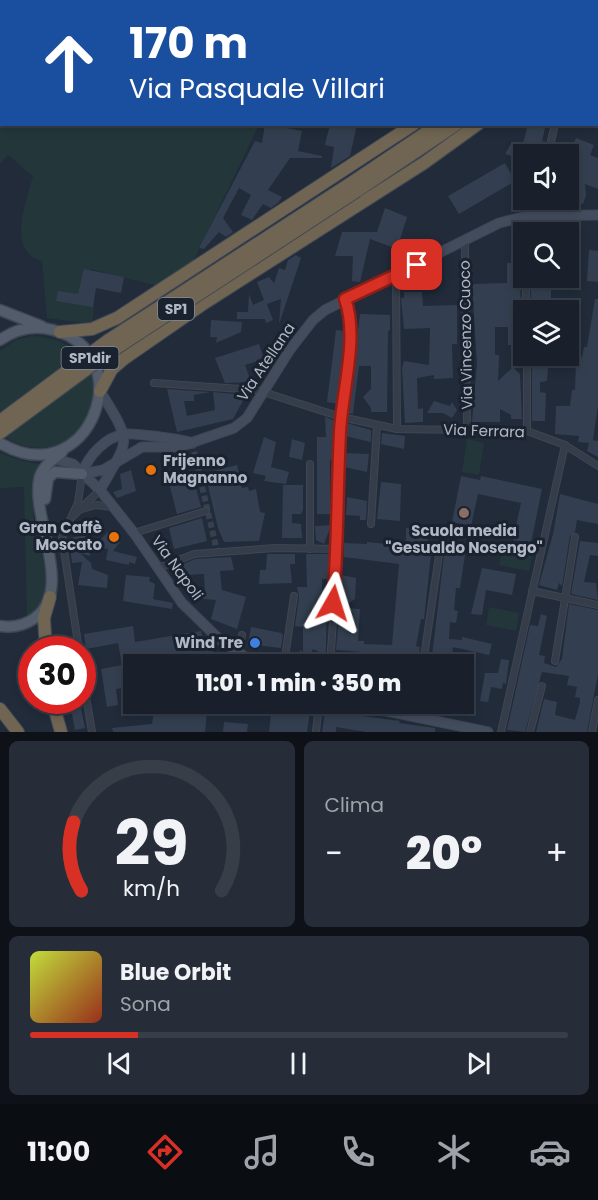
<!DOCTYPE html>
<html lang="it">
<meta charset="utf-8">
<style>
:root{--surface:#19202c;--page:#262d38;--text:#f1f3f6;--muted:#9fa3a9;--line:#373e48;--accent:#d93025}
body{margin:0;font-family:Poppins,sans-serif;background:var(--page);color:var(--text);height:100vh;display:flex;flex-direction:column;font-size:22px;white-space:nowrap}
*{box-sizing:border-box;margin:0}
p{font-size:20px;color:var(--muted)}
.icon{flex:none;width:33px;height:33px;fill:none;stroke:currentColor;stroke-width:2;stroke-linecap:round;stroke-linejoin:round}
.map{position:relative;height:732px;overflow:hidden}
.sheet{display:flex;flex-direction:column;gap:9px;padding:9px;background:#0e1218;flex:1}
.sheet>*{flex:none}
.banner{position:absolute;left:0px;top:0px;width:598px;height:126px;box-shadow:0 3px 9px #0003,0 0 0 2px var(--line);background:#1a4fa0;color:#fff;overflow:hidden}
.fabs{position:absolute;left:513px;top:144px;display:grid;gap:12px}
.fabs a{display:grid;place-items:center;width:66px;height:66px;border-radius:0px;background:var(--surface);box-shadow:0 3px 9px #0003,0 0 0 2px var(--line);font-size:30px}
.speed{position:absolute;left:18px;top:636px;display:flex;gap:12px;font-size:30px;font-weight:700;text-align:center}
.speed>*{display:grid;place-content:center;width:78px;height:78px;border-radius:50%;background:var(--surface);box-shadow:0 3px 9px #0003,0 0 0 2px var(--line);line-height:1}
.speed .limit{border:9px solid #d22;background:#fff;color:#111}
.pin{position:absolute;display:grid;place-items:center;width:51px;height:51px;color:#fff;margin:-26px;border-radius:12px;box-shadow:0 3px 9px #0006}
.me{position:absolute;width:66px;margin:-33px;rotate:6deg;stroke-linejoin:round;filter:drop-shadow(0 0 4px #0008)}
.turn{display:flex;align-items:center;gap:21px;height:126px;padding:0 30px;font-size:27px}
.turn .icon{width:78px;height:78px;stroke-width:2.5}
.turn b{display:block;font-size:42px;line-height:51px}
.big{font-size:45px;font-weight:800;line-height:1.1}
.sheet .tile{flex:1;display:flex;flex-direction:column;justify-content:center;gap:9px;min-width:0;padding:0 21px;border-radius:9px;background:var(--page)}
.sheet .dial{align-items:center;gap:0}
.dial svg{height:156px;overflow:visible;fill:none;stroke:var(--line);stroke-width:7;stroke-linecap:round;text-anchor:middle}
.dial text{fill:var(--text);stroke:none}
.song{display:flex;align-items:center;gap:18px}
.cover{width:72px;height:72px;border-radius:9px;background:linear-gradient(135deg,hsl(70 70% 55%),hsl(10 70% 35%))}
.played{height:6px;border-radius:3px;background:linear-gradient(90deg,var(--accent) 20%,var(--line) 20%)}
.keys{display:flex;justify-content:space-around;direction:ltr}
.heat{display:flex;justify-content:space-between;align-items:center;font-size:33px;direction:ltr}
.sheet .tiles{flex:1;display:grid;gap:9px;grid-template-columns:1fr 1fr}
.tile:last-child{grid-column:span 2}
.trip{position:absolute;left:123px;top:654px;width:351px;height:60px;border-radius:0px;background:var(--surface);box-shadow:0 3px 9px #0003,0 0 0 2px var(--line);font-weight:800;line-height:60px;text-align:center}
.tab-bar{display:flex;height:96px;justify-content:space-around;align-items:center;background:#0a0d12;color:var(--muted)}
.tab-bar .icon{width:42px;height:42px}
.tab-bar .current{color:var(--accent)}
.tab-bar b{font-size:27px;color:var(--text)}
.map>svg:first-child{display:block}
.green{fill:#23373b}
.building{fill:#333f50}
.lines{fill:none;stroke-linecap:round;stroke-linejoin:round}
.street-tunnel{stroke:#36404f;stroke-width:6;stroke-dasharray:6 3;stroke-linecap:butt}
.street-casing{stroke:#3e4653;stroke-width:8}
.secondary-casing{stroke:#3e4653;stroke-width:11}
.primary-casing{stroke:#3e4653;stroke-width:13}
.highway-casing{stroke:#404855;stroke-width:14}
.street{stroke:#353d4a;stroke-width:6}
.secondary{stroke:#434c5d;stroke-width:9}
.primary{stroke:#535c6a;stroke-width:10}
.highway{stroke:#706552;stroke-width:12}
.highway-bridge-casing{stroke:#404855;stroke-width:14;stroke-linecap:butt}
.highway-bridge{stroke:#706552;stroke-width:12}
.route-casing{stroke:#8d1f18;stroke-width:15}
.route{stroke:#d93025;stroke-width:10}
.food-dot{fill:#e8710a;stroke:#1a222f;stroke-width:2}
.education-dot{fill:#8d6e63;stroke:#1a222f;stroke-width:2}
.shop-dot{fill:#3f7fe0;stroke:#1a222f;stroke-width:2}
.labels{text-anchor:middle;stroke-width:6;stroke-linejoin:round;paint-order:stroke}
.shield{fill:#1a222f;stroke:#838b99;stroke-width:1.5}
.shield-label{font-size:14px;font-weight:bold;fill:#b0b8c6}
.street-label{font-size:15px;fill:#b0b8c6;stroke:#1a222f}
.poi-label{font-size:15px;font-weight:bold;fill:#b0b8c6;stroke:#1a222f;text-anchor:end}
</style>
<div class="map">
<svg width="598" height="732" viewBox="0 0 598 732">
<rect width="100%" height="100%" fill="#212b3a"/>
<g class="green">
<path d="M0 0H454L2 2V124L259 125 179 291 90 269 94 310 92 324 47 318 42 261C5 251 27 201 33 176L8 155 0 164Z"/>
<path d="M33 336C141 343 88 494 0 434V351L16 340Z"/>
<polygon points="467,439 484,443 479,475 462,472"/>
<path d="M0 453 22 461 39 464C36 479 32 495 33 511 33 542 65 595 27 616L24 487 0 488Z"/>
<polygon points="503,547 533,553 529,571 499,565"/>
<polygon points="489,607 519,613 516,631 486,625"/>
</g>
<g class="building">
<polygon points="265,124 302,131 298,151 322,156 322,158 290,158 268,190 282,197 278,203 271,208 263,204 252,220 241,215 251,195 239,188 223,218 233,232 226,237 219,232 204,249 199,248 255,141 262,143"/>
<polygon points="330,124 357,124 350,156 331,168 334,147 325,145"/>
<polygon points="528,124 546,124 542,141 545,142 544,148 535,146 531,154 524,154 524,160 505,154 511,144 522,148"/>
<polygon points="576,138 594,145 590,155 598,158 598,189 585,184 586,195 583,204 575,202 577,197 568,195 568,157"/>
<polygon points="505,163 515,181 459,214 448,196"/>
<polygon points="385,208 407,217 397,249 370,239 360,282 352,281 353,256 335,256 342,232 377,232"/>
<polygon points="589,250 598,251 598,282 587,281"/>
<polygon points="296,255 301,258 279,324 281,299 267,304 273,320 266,323 265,319 237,319 237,312 248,312 249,294 253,305 264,300 257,282 269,277 274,283 279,268 285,270 288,260"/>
<polygon points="507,263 519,263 522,327 519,327 519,345 508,345 508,327 495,327 495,355 499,355 498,381 513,367 520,374 522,419 511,419 511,415 500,409 500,422 472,422 477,363 472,284 507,283"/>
<polygon points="84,269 124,277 121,293 96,288 93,307 56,301 58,291 78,294"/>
<rect x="531" y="278" width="20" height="32"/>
<polygon points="404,292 422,292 423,306 457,305 457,344 452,344 453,378 434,379 434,375 417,378 418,409 423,408 423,422 405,423 402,368 404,361 429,365 430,328 404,329 401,298 404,298"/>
<polygon points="595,299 598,299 598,405 593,440 598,441 598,457 587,451 589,443 578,442 579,436 555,434 556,406 570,406 572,390 575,390 576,364 578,356 582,357 584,347 587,347"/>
<polygon points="360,314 390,315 390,330 388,331 387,412 371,412 371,408 363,397 371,389 371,366 359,366 353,414 347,413"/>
<polygon points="211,320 242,322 241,332 216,343 217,337 210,337"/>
<polygon points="336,330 345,331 338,404 327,402"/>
<polygon points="259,344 264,359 245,365 251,382 225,383 215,358"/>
<polygon points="532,356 549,356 547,381 540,382 540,392 546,393 545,421 532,421"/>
<polygon points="167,389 211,392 194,395 194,401 184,401 187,416 215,410 213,392 246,395 233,419 177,432"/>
<polygon points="434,401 450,406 452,402 457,410 452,418 443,413 427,413"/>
<polygon points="325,417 336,421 334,460 330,460 330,514 317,514 317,437 326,437"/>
<polygon points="346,423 371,430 371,442 345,436"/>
<polygon points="382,433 405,436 404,449 381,444"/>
<polygon points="264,437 276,442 271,467 289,472 286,484 264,481 266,476 253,473"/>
<polygon points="292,439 305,443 302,460 289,457"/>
<polygon points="345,453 369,454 367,472 345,467"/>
<polygon points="237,465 242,488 248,487 249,491 256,489 260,512 265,513 259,541 224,542 218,528 205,473"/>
<polygon points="131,470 136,491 117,498 113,492 122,489 120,474"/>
<polygon points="192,473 201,507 177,514 168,479"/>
<polygon points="461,476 480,480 481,476 542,489 531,543 513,540 521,503 478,494 471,526 452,522"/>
<polygon points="381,482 401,484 400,521 377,519"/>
<polygon points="283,485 303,485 303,510 301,514 292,514 292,523 301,524 302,538 282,538"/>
<polygon points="560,494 598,504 598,524 577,520 575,532 570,536 562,586 559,583 557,590 539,585 553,534"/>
<polygon points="347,497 367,501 366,520 360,520 360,516 346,515"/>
<polygon points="202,518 207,541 174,549 169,528"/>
<polygon points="331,525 324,544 316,540 315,526"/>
<polygon points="406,528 428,531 427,549 434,553 431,555 424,619 421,619 416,646 420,647 418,664 390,664 391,660 383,659 372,659 371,664 368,664 363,652 336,650 338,627 345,608 360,609 358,641 364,641 364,644 392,645 399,564 344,557 344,543 367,544 367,542 406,546"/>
<polygon points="108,532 120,542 113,551 137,557 135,564 129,562 129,565 106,560 108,549 102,548 99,541"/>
<polygon points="87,535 90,556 80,553 91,563 92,569 108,575 107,588 78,585 82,562 72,563 69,538"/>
<polygon points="580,541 598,543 598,556 590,555 584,582 596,583 598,600 571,594"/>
<polygon points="445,547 466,548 460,588 456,588 454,610 458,611 456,623 450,622 449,639 462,640 462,637 492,644 489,655 453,647 452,654 445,654 444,664 431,664"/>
<polygon points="267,554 295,554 295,564 290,564 292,583 259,584 260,570 266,570"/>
<polygon points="306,554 330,554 331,579 322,579 322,590 327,590 326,649 325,655 313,649 307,664 294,664 300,650 303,652 303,627 295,626 299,597 297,587 307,587"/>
<polygon points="231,557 234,570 220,571 222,590 246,597 237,629 211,619 216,600 203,599 200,592 205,592 204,574 184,575 183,564 195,559"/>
<polygon points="482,568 516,574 512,595 486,590 482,615 471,614"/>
<polygon points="126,575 150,577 149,581 155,584 153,599 173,603 172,609 123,601"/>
<polygon points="341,575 356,578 355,599 346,605 346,602 340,602"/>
<polygon points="569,604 598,610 598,674 587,732 536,732 544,699 557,702 555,715 575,720 580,702 580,698 575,697 577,687 567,685 569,676 542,672 525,732 507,730 530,625 538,626 541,614 547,616 539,655 545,656 544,663 556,667 562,659"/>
<polygon points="133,626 135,642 201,631 205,647 212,646 214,658 207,659 208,664 134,664 134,703 130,703 128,687 116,689 118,705 107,707 101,669 122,665 118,643 86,649 84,634"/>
<polygon points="251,627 281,633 283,635 281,648 248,644"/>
<polygon points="501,659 509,660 506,684 503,683 502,689 491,687 488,702 480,701 485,673 498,673"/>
<polygon points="78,702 80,704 85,728 75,730 70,704"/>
<polygon points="155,704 208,704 205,732 113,732 112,728 152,724"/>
<polygon points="287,704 314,704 313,711 310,711 307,732 269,732 271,713 286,715"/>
<polygon points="325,711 400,721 399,723 435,728 435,732 366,732 336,727 336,732 322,732"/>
<polygon points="224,722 248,724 247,732 223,732"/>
</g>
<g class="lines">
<polyline class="street-tunnel" points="192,443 217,551"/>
<defs>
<g id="street">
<polyline points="512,0 516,2"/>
<polyline points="548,154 555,124"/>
<polyline points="533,216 537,200"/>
<polyline points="526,232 527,216"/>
<polyline points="465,241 467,429"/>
<polyline points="396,275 397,429"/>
<polyline points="526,278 526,310"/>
<polyline points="527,356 527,431"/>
<polyline points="154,383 257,390 341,417 397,429 527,431 565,445 598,466"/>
<polyline points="82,509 96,505 113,507"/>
<polyline points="73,516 100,490"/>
<polyline points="371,524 377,425"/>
<polyline points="134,533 206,511"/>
<polyline points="310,549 310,464"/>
<polyline points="158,568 194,554 276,548 338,549"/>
<polyline points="532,591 598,605"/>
<polyline points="79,650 62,537 78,503 82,474"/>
<polyline points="239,654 242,635"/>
<polyline points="555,661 575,537"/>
<polyline points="284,664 294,596"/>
<polyline points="330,664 338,549 340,432 352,318 345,299"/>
<polyline points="423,664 439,555"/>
<polyline points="82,673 92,732"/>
<polyline points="417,717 419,704"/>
<polyline points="316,732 319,704"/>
<polyline points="501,732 565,445"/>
<polyline points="530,732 542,686"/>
<polyline points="592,732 598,700"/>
</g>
<g id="secondary">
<path d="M100 391C133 445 130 437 100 490"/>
<polyline points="49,457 73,464 100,490 134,533 182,603 220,640 256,664"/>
<polyline points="82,474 103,470 142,447 179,447 234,428 247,418 289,351 313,320 325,310 499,223 527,216 598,215"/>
<path d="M82 474C88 456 105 437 125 434 137 433 177 439 190 442"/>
<polyline points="353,704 488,732"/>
</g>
<g id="primary">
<polyline points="0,310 41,326"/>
<path d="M0 340C16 329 34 325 53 330 142 353 90 496 0 443"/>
<polyline points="45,499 48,478 55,472 82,474"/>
<path d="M0 626C12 628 25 625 35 618 74 588 32 521 39 480 41 468 52 460 62 452"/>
</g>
<g id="highway">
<polyline points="597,18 598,17"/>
<polyline points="597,30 598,30"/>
<polyline points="351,183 439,124"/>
<polyline points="357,191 457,124"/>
<polyline points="60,332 92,329 117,318 414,124"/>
<polyline points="100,391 112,369 125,358 203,304 424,163 478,124"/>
<polyline points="46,650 44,618 50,597"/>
<polyline points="52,700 61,732"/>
<polyline points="0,709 18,732"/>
</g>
</defs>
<use href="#street" class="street-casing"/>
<use href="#secondary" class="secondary-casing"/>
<use href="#primary" class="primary-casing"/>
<use href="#highway" class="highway-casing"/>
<use href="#street" class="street"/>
<use href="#secondary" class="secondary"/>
<use href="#primary" class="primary"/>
<use href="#highway" class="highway"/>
<defs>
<g id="highway-bridge">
<polyline points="0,421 107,341 351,183"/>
<polyline points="0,433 106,355 357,191"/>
</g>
</defs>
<use href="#highway-bridge" class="highway-bridge-casing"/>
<use href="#highway-bridge" class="highway-bridge"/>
</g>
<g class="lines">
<defs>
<path id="route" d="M333 603C338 546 337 489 340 432 342 391 359 337 345 299L417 265"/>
</defs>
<use href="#route" class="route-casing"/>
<use href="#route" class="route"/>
</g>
<g class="food-dot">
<circle cx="151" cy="470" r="6"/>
<circle cx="114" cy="537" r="6"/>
</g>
<circle class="education-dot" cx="464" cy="513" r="6"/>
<circle class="shop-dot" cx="255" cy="643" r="6"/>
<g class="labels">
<g class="shield">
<rect x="158" y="298" width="36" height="22" rx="4.5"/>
<rect x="61.5" y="347" width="57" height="22" rx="4.5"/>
</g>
<g class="shield-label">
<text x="176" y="314">SP1</text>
<text x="90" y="363">SP1dir</text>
</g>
<g class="street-label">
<text transform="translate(466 335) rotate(-91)" y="5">Via Vincenzo Cuoco</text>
<text transform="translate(266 362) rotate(-56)" y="5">Via Atellana</text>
<text transform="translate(484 431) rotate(2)" y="5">Via Ferrara</text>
<text transform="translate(177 568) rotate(54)" y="5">Via Napoli</text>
</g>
<g class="poi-label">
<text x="163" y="466" text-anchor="start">Frijenno<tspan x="163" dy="17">Magnanno</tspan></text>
<text x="102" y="533">Gran Caffè<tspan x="102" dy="17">Moscato</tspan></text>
<text x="464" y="536" text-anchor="middle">Scuola media<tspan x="464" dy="17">"Gesualdo Nosengo"</tspan></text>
<text x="243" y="648">Wind Tre</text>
</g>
</g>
</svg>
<div class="fabs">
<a><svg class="icon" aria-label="sound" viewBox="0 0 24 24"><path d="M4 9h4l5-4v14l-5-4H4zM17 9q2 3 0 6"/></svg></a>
<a><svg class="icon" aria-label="search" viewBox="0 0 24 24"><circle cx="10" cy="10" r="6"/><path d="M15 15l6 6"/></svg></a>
<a><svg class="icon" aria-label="layers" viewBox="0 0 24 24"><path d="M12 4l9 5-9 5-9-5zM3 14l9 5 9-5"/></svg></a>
</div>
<div class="speed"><div class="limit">30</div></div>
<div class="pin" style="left:417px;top:265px;background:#d93025"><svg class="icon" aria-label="arrive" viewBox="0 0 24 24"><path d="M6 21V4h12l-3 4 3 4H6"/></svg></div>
<svg class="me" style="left:333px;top:603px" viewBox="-20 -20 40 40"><path d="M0-17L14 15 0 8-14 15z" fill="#d93025" stroke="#fff" stroke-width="4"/></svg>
<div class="trip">11:01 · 1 min · 350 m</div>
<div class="banner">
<div class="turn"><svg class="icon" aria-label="ahead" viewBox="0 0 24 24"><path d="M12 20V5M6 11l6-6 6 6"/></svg><div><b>170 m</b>Via Pasquale Villari</div></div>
</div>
</div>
<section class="sheet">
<div class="tiles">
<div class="tile dial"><svg viewBox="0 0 100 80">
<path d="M14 69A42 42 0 1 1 86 69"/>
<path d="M14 69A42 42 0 0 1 10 34" stroke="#d93025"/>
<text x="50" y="56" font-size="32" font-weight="700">29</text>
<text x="50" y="72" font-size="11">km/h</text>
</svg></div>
<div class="tile"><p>Clima</p>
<div class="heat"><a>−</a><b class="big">20°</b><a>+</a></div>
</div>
<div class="tile">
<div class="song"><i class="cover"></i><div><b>Blue Orbit</b><p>Sona</p></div></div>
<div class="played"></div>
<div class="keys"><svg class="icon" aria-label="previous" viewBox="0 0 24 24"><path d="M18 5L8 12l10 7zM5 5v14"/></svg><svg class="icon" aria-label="pause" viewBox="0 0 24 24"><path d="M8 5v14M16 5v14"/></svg><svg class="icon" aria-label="next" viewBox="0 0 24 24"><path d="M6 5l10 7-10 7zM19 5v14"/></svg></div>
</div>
</div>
</section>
<nav class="tab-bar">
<b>11:00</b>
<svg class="icon current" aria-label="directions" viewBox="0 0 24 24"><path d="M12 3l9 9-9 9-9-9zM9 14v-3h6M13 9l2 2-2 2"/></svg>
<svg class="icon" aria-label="music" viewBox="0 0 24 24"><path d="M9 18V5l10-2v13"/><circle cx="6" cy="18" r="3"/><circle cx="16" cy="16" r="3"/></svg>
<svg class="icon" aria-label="phone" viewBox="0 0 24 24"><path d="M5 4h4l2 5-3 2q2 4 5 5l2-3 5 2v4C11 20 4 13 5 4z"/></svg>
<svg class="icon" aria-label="climate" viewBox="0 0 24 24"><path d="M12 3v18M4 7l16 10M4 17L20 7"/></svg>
<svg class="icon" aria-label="car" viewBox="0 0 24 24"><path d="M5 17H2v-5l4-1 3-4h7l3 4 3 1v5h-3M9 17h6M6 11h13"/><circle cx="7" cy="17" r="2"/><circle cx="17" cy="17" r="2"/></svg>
</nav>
